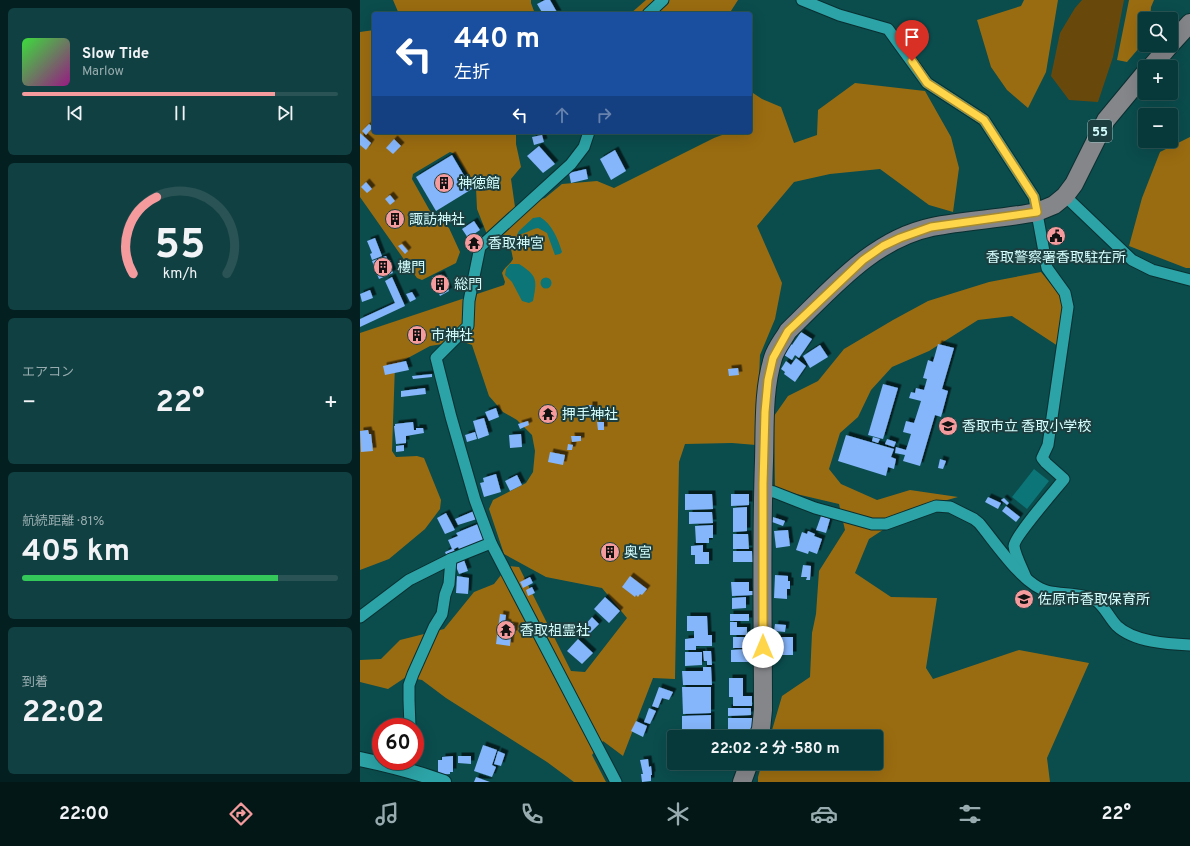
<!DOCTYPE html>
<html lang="ja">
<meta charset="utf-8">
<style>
:root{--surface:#08393a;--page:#114042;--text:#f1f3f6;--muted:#98acaf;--line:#295354;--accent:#f59b9e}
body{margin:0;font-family:Overpass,"Noto Sans JP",sans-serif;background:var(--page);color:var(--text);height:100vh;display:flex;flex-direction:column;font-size:15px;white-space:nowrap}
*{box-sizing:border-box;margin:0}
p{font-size:13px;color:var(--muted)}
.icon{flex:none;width:22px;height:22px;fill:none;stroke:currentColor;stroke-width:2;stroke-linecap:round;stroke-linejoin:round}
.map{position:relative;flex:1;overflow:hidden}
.drawer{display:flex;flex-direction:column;gap:8px;padding:8px;background:#041f20;width:360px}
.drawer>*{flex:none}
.banner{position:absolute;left:12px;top:12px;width:380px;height:122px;border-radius:4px;box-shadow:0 4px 16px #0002,0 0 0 1px var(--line);background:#1a4fa0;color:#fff;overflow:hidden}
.buttons{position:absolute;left:778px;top:12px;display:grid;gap:8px}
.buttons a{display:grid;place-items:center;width:40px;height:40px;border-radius:4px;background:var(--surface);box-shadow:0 4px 16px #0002,0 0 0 1px var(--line);font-size:20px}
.speed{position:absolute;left:12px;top:718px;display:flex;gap:8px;font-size:20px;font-weight:700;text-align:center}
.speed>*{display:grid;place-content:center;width:52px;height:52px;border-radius:50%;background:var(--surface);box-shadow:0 4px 16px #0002,0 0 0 1px var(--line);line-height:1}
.speed .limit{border:6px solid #d22;background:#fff;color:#111}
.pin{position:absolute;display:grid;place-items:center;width:34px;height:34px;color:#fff;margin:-41px -17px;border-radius:50% 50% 50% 0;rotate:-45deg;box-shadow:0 0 4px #0007}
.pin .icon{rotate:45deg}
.me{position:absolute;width:44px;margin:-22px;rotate:0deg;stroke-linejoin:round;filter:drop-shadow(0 0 3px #0008)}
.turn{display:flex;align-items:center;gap:14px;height:84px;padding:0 16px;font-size:18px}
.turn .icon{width:52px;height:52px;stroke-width:2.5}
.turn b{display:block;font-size:28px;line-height:34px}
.lanes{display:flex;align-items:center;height:38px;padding:0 16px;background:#0003;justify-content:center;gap:20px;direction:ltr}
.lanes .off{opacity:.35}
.big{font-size:30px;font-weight:700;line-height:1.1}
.drawer .widget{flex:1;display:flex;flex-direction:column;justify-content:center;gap:6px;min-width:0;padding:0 14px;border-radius:6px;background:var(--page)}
.drawer .dial{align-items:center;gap:0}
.dial svg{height:104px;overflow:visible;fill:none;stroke:var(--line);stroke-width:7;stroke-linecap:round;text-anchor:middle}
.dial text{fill:var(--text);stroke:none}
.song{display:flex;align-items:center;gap:12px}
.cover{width:48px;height:48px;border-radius:6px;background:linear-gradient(135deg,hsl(120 70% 55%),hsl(310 70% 35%))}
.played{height:4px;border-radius:2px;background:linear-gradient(90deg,var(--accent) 80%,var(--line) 80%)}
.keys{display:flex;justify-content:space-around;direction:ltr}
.heat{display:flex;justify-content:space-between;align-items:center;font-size:22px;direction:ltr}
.charge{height:6px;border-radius:3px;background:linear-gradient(90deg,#34c759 81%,var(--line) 0)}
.trip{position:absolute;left:307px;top:730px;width:216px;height:40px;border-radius:4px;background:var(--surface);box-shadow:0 4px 16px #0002,0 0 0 1px var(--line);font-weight:700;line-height:40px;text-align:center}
.tabs{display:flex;height:64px;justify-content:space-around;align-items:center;background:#031717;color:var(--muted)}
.tabs .icon{width:28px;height:28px}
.tabs .selected{color:var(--accent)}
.tabs b{font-size:18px;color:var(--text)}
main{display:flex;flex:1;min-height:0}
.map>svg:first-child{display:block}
.green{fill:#69490b}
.forest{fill:#9a6c11}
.water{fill:#0b7577}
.building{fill:#85b5fa;filter:url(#shadow)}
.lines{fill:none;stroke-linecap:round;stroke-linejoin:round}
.minor-casing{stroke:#0a2f30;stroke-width:13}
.tertiary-casing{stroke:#0a2f30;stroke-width:16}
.primary-casing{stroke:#0a2f30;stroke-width:20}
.minor{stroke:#2ca3a6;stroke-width:11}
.tertiary{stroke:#2ca3a6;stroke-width:14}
.primary{stroke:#85868a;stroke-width:18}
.route-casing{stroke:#a68a30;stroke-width:10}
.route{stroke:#ffd54a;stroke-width:7}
.labels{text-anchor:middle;stroke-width:4;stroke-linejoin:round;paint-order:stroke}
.shield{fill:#1c3e3f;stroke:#9ec4c5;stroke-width:1}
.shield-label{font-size:13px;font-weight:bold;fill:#d6fefe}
.poi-label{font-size:14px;fill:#d6fefe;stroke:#1c3e3f;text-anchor:start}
</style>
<main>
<section class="drawer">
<div class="widget">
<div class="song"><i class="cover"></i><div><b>Slow Tide</b><p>Marlow</p></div></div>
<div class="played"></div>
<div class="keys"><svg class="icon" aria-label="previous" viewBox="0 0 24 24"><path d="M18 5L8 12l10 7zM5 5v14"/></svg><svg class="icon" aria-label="pause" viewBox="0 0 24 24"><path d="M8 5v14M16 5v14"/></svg><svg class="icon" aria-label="next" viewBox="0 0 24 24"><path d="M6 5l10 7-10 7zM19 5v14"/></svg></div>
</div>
<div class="widget dial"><svg viewBox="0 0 100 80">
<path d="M14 69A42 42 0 1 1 86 69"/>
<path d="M14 69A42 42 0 0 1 32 10" stroke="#f59b9e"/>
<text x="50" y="56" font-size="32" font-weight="700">55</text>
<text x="50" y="72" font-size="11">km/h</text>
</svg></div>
<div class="widget"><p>エアコン</p>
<div class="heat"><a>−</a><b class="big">22°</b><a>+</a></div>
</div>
<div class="widget"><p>航続距離 · 81%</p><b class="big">405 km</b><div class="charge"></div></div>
<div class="widget"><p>到着</p><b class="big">22:02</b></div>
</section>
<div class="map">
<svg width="830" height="782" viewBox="0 0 830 782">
<defs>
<filter id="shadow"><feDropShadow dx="3.5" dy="-3.5" stdDeviation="0" flood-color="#0009"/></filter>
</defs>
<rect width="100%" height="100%" fill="#0b4c4d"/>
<polygon class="green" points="722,0 764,0 753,57 738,102 709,100 691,76 700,33 715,8"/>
<g class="forest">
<polygon points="33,0 171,0 171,3 175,14 39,14"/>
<polygon points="286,0 378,0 369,14 270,14"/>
<polygon points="664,0 698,0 686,72 668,108 647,90 631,67 617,20 661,6"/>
<polygon points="769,0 794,0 791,7 790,19 785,19 785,41 767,62 757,60"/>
<path d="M14 30V132H156V144L161 167 151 179 155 207 185 198 202 184 237 181 254 188 354 138 370 132H390V91L402 99 421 107 434 143 457 135 458 110 495 83 565 91 591 137 599 168 593 212 569 205 520 169 470 174 434 182 397 226 422 283 415 319 400 355 396 445 372 443 325 444 319 462 315 679 293 678 263 756 243 741 232 755 246 782H214L187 762 86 698 62 680 46 677 28 689 0 682V660L21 659 40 640 84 629 114 592 134 584 148 566 159 567 211 671 225 672 267 618 242 588 186 577 144 554 129 509 133 500 166 483 173 472 175 451 172 435 157 420 143 412 129 396 112 345 101 341 70 346 35 365 32 451 36 457 57 456 64 458 81 500 80 509 65 529 29 559 0 570V333L144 285 145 282 142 273C144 267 150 265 153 259L151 249 148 245 135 244 130 242 117 209 116 188 95 154 90 152 53 174 52 179 70 211 89 228 100 252 96 263 62 280 57 278 0 197V32Z"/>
<polygon points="830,137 830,268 826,268 769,246 782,198 800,152"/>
<polygon points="681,272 702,298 701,348 652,316 618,320 569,351 532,367 511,390 498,417 480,433 469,469 481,484 517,500 550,490 598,497 555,509 509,539 495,573 531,597 577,598 566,668 573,679 659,650 729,663 687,758 690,782 398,782 398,777 402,763 516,763 516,737 410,737 422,696 450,677 452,633 456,614 459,571 485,530 479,504 415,489 414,416 428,396 458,381 484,349 533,320 568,301 629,282"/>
</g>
<g class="water">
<path d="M180 217C192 224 198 239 202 252L200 254 195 255 187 233 178 228C171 229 163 235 157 235L159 231 173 218Z"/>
<path d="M150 264H159C178 276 177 280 173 301L169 303 162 301 152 282 145 275 146 269Z"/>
<circle cx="186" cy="283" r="5.5"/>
<polygon points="674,469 689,481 667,509 652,497"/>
</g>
<g class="building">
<polygon points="185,0 190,0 198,14 183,14 177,4"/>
<polygon points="9,124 13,127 6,135 2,131"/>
<polygon points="0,133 11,143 6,150 0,145"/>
<polygon points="182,135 184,142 174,145 172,137"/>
<polygon points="34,139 41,146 33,154 26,148"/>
<polygon points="179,146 195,164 183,173 167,156"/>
<polygon points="255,150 266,171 251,180 240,159"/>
<polygon points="92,155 112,189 76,211 56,177"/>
<polygon points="226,169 228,179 211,183 209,173"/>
<polygon points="6,182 12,189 7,193 1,187"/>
<polygon points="30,195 35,201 30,205 25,199"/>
<polygon points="35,215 40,219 36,224 31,220"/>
<polygon points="114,221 120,230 108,238 102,229"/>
<polygon points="15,238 22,256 12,260 10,254 12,253 7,241"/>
<polygon points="42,244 48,251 45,254 38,246"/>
<polygon points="26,256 33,273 19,279 12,261"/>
<polygon points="81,274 89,291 80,296 72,278"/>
<polygon points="32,277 45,306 0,327 0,319 35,303 25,281"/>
<polygon points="10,290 13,298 2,302 0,294"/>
<polygon points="52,292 56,299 50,302 46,294"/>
<polygon points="441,332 452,339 439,358 435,355 432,360 424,355 427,351 426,351 431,344 432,345"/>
<polygon points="578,344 594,348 582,389 588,391 581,417 575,415 560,466 543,461 545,455 535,453 536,447 546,450 551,434 543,432 546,421 554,423 561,401 549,398 551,392 555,393 556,388 564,390 567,379 563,378 568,360 573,362"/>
<polygon points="460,345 468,357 450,368 443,356"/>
<polygon points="436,358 446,366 435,382 424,374 425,372 421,369 426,361 431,365"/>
<polygon points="46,361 49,370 25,375 23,366"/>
<polygon points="378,368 379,375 369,376 368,369"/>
<polygon points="72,374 72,377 53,379 52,376"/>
<polygon points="523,384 538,388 523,439 508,435"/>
<polygon points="65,388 66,394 41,397 41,391"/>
<polygon points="229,405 234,405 234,411 229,412"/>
<polygon points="136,408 139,417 129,421 125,412"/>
<polygon points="124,418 129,435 118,439 113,421"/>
<polygon points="168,421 169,425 160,429 158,424"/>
<polygon points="53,422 54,430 56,430 56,428 63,428 64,433 46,436 46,443 36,444 34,426 35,426 35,424"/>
<polygon points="237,422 244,422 244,430 238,430"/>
<polygon points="8,430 9,434 11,434 13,451 1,452 0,431"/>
<polygon points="115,432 117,439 107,442 105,435"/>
<polygon points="161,434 162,447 150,448 149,435"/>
<polygon points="486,435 534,449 531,457 536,459 534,469 528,467 526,476 478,461"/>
<polygon points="211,436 221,436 221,441 212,442"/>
<polygon points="513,437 520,439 518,443 512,441"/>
<polygon points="527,439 536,442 534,447 525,444"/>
<polygon points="208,444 213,445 212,450 207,450"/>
<polygon points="44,445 44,451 36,452 36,446"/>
<polygon points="190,452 205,455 203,465 188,462"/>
<polygon points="580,459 586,461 583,469 578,468"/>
<polygon points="136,474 141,492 124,497 120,483 124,482 123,478"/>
<polygon points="157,475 162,485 150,491 145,481"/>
<polygon points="325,494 352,494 353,509 325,510"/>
<polygon points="371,494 389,494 389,505 371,506"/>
<polygon points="628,497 641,503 638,509 625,502"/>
<polygon points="644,498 649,503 647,505 641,500"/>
<polygon points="646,506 660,517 656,522 642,511"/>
<polygon points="387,507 387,531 373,532 373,508"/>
<polygon points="114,511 117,519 98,525 95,519"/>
<polygon points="329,512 352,512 353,523 329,524"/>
<polygon points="86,513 95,530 85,534 77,518"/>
<polygon points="461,516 470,519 466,533 456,530"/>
<polygon points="413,517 425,521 423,526 412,522"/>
<polygon points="118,524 125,539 100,551 98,547 94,549 95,553 87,557 85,552 92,549 88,540 98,536 96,533"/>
<polygon points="353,525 353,538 349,538 349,543 336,543 335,526"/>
<polygon points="428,530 430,546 416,548 414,531"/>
<polygon points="448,531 455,534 454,536 462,539 457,554 449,551 448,554 436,550 442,532 447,534"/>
<polygon points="373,534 388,534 389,549 373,549"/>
<polygon points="343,545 343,552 349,552 349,564 335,564 335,555 331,555 331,546"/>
<polygon points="373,551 392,551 393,562 373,562"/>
<polygon points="104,560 108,571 99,574 95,564"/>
<polygon points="443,565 451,566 450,580 446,580 447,577 441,577"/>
<polygon points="415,575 428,576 428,581 430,581 430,589 427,589 427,599 414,598"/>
<polygon points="97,576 109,578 108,594 96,593"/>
<polygon points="270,576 287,589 282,595 280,594 278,597 276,595 275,597 262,587"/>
<polygon points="170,577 173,583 163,588 160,582"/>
<polygon points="371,582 389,582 389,591 393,591 393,595 372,596"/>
<polygon points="172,587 175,593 168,596 166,590"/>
<polygon points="245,597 260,611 249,623 234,609"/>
<polygon points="386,597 386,608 372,609 372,598"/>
<polygon points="140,614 146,615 145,622 148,623 148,625 155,626 154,634 151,634 150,646 136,644"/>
<rect x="370" y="614" width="19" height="7"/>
<polygon points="327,616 347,616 348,635 352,635 352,646 336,646 336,650 325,650 325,639 334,638 334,631 327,631"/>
<polygon points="232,617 239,624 228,635 223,630 226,628 224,626"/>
<polygon points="370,622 377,622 377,627 387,627 387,635 370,635"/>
<polygon points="415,624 426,625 425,632 414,631"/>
<polygon points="373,637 389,637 390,648 373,648"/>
<polygon points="417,637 433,637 433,655 413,655 413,641 417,641"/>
<polygon points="218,639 233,653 222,664 207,651"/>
<polygon points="388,649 388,662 371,662 371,650"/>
<polygon points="343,651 351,651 352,665 347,665 347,661 344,661"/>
<polygon points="325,652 342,652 342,665 325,666"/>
<polygon points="343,667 351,667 352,685 323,685 322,671 343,671"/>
<polygon points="369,678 383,678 383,696 392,696 392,706 373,706 373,697 369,697"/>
<polygon points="299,687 313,692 309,700 302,698 298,708 292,706"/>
<polygon points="322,687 351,687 351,713 323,714"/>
<polygon points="289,708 296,711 290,724 284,722"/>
<polygon points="368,708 391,708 391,715 368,716"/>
<polygon points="351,715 351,736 339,736 339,735 322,737 322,716"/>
<rect x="368" y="718" width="24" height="17"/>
<polygon points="276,721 287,726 283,737 271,731"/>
<polygon points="123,745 137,750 132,765 136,767 132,777 114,771"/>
<polygon points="138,751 145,754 141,766 134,764"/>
<polygon points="93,756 93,772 90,772 90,774 78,775 78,760 82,760 82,757"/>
<polygon points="98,756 111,756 111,764 98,763"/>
<polygon points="288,759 289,767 291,766 292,775 291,775 291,781 282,782 281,774 283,774 280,760"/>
<polygon points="116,777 130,782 114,782"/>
</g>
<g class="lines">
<defs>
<g id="minor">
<path d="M442 0 479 15 528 29 567 83 624 120 674 197 687 268 705 293 708 307 688 445 682 458 686 463 704 479C696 489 654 537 654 546 655 555 663 570 666 578"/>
<polyline points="288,14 303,0"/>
<polyline points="229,132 224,147 211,164 120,247 109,301 108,326 76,358 91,417 115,500 131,543 256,782"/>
<polyline points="705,196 772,260 792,270 830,280"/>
<path d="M403 490 414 492 455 508 512 524H526L576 506 590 507 614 519 619 523C635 542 663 585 687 591 702 595 726 593 738 602 746 609 750 619 757 626 774 642 808 644 830 645"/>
<polyline points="0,617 49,580 91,559 131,543"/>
<polyline points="50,727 49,700 49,685 53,674 74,627 82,614 85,595 89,584 91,559"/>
</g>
<path id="tertiary" d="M0 759C29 765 56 772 84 782"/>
<g id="primary">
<polyline points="811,44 830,23"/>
<polyline points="791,67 810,45"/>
<path d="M398 737 401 729 403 710C403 627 401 544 404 461 405 427 403 390 413 358 416 348 423 340 428 331 470 291 511 240 572 227 606 220 642 219 677 212L694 205 705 196 714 184 746 120 785 73"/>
<polyline points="382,782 389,763"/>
</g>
</defs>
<use href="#minor" class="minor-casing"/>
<use href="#tertiary" class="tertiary-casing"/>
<use href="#primary" class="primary-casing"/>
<use href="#minor" class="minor"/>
<use href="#tertiary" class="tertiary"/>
<use href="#primary" class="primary"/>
</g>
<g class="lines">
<defs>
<polyline id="route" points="403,647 403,484 405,412 408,380 413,358 428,331 503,260 523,246 540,238 571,227 677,212 674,197 624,120 567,83 552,61"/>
</defs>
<use href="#route" class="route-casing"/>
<use href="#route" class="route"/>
</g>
<defs>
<symbol id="building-disc" viewBox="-11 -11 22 22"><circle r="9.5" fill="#f59b9e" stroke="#1c3e3f"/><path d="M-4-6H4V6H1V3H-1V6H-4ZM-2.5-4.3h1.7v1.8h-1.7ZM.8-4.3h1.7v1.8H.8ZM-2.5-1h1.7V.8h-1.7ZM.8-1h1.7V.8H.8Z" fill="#111"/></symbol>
<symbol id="civic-disc" viewBox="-11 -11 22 22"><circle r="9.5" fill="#f59b9e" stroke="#1c3e3f"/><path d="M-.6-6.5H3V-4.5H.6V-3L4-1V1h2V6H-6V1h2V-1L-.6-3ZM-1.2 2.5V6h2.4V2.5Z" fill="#111"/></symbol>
<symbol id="temple-disc" viewBox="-11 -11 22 22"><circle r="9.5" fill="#f59b9e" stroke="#1c3e3f"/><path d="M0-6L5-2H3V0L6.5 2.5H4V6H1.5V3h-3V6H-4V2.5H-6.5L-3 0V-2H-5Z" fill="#111"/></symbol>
<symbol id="school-disc" viewBox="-11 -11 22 22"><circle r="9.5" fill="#f59b9e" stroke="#1c3e3f"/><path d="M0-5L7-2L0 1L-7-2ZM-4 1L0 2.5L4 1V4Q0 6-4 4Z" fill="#111"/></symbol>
</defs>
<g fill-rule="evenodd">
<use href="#building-disc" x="73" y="172" width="22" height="22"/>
<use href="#building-disc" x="24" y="208" width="22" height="22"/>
<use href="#civic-disc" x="685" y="225" width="22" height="22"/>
<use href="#temple-disc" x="103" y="232" width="22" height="22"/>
<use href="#building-disc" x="12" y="256" width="22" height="22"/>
<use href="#building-disc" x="69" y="273" width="22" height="22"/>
<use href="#building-disc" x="46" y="324" width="22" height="22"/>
<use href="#temple-disc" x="177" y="403" width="22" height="22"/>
<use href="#school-disc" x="577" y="415" width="22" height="22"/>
<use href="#building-disc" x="239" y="541" width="22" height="22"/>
<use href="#school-disc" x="653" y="588" width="22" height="22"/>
<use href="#temple-disc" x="135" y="619" width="22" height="22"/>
</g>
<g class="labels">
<rect class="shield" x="728" y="120" width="24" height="22" rx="3"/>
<g class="shield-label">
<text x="740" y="136">55</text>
</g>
<g class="poi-label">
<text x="98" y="188">神徳館</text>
<text x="49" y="224">諏訪神社</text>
<text x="128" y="248">香取神宮</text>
<text x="696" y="262" text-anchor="middle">香取警察署香取駐在所</text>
<text x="37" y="272">樓門</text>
<text x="94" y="289">総門</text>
<text x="71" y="340">市神社</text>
<text x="202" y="419">押手神社</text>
<text x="602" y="431">香取市立 香取小学校</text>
<text x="264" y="557">奥宮</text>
<text x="678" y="604">佐原市香取保育所</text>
<text x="160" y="635">香取祖霊社</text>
</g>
</g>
</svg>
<div class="buttons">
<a><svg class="icon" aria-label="search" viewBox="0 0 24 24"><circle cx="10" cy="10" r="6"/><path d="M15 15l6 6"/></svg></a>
<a>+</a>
<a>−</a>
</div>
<div class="speed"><div class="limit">60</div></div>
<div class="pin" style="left:552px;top:61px;background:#d93025"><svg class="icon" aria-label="arrive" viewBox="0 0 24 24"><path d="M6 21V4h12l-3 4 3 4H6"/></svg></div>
<svg class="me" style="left:403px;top:647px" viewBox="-20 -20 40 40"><circle r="19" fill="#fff"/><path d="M0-13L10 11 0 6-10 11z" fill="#ffd54a"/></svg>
<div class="trip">22:02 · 2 分 · 580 m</div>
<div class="banner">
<div class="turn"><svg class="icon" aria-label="left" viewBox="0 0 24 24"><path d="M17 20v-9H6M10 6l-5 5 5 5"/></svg><div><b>440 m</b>左折</div></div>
<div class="lanes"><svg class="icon" aria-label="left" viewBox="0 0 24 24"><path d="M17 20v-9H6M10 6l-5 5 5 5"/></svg><svg class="icon off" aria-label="ahead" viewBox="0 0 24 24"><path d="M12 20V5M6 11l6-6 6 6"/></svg><svg class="icon off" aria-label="right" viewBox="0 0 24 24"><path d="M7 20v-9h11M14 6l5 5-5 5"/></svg></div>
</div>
</div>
</main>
<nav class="tabs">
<b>22:00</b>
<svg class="icon selected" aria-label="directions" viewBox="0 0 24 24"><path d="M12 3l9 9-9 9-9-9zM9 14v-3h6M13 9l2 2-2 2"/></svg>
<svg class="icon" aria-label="music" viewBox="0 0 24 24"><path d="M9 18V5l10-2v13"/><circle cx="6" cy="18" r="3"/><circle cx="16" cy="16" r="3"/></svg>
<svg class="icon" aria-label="phone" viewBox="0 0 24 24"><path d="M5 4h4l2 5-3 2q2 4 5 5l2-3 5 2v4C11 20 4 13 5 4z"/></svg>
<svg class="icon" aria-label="climate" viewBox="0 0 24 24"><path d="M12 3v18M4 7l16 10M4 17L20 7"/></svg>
<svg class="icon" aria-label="car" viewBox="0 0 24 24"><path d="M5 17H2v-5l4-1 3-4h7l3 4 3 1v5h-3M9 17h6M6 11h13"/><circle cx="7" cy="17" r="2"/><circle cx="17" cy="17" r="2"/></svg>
<svg class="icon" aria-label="filters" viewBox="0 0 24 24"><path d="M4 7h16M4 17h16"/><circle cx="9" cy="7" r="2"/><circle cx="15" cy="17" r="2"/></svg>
<b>22°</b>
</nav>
